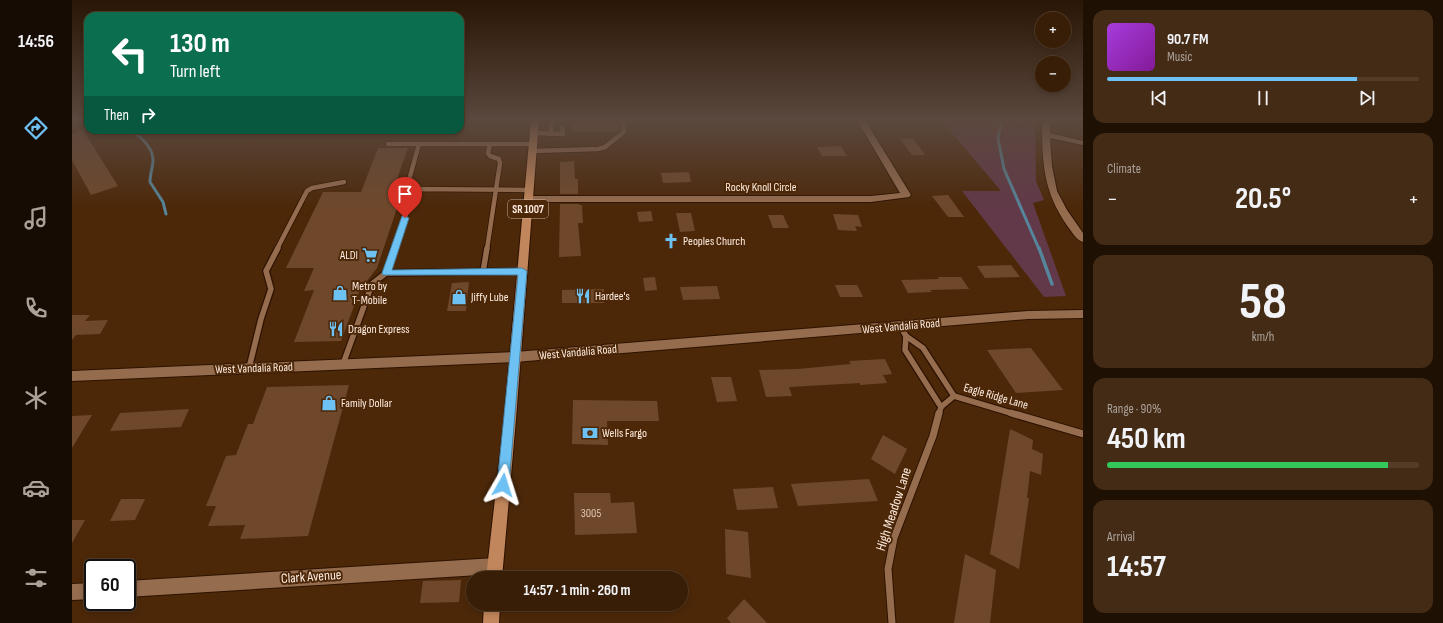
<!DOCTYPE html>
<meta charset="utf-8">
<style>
:root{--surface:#391e07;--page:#442b15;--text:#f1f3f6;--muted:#aba29b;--line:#533c28;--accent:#6ec2f3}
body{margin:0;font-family:"Sofia Sans Condensed",sans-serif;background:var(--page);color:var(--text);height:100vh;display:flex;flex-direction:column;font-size:15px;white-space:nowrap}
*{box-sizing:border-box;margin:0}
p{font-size:13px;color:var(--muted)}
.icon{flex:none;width:22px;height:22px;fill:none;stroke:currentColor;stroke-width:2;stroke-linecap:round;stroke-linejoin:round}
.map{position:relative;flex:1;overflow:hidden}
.panel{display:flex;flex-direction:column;gap:10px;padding:10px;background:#1f1004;width:360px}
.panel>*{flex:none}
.guide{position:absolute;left:12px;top:12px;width:380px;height:122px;border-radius:12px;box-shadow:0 2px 6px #0003,0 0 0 1px var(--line);background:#0b6e4f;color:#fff;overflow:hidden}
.controls{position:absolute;left:963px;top:12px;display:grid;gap:8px}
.controls a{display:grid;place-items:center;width:36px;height:36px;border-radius:50%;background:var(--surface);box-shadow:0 2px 6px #0003,0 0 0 1px var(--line);font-size:20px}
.speed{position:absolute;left:12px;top:559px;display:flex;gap:8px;font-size:20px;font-weight:700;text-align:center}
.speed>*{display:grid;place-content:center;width:52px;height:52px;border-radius:50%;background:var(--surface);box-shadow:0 2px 6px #0003,0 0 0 1px var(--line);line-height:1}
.speed .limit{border:2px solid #111;border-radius:6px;background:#fff;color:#111}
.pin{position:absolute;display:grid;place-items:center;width:34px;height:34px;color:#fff;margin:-41px -17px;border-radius:50% 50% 50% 0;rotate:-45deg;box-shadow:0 0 4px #0007}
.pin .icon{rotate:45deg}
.me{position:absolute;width:44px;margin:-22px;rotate:6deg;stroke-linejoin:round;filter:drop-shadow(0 0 3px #0008)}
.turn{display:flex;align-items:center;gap:14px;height:84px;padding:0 20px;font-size:18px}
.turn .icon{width:52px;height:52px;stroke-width:2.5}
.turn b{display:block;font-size:28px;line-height:34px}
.then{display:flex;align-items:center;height:38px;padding:0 20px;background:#0003;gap:8px;font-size:15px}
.big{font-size:30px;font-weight:700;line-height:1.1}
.panel .card{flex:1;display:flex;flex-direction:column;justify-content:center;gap:6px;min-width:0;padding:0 14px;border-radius:12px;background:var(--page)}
.panel .dial{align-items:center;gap:0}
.dial b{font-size:52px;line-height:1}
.song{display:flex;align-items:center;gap:12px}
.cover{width:48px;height:48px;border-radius:6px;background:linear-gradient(135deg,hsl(280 70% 55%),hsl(290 70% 35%))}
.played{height:4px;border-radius:2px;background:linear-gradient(90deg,var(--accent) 80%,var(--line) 80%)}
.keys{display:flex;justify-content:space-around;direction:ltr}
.heat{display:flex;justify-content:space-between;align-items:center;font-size:22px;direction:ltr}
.charge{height:6px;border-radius:3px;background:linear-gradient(90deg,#34c759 90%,var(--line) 0)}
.trip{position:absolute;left:394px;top:571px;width:222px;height:40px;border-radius:20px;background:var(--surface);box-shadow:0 2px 6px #0003,0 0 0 1px var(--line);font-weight:700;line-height:40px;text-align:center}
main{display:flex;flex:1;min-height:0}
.tabs{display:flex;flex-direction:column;width:72px;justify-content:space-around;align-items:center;background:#170c03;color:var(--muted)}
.tabs .icon{width:28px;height:28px}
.tabs .current{color:var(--accent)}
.tabs b{font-size:18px;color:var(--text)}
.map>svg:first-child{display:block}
.green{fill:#613948}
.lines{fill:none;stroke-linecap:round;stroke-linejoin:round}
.stream-far1{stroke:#56869c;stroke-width:3}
.stream{stroke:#56869c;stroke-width:3.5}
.building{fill:#6f482b}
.service-far2-casing{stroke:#2d1200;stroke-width:6}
.service-far1-casing{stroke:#2d1200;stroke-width:8}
.service-casing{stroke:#2d1200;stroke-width:9}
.minor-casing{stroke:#2d1200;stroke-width:2}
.secondary-casing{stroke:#2d1200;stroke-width:2}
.primary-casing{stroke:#2d1200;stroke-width:2}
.service-far2{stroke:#956c4e;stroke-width:4.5}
.service-far1{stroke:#956c4e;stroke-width:5.5}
.service{stroke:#956c4e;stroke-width:7}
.minor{fill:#956c4e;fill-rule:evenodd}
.secondary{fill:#956c4e;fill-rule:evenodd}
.primary{fill:#c1865b;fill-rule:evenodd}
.route{fill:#6ec2f3;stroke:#487e9e}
.labels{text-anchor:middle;stroke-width:4;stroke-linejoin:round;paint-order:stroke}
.shield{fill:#4c2809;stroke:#c9b19f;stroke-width:1}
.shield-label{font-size:11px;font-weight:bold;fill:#ffecdf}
.street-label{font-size:12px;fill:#ffecdf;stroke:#4c2809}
.poi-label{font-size:12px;fill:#ffecdf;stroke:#4c2809;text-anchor:start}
.near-number-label{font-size:12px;fill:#dbc3b2}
.near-street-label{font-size:14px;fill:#ffecdf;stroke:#4c2809}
</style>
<main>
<nav class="tabs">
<b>14:56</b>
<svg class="icon current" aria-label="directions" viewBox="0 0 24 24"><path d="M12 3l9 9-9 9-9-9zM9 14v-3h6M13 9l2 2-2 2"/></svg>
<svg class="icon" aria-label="music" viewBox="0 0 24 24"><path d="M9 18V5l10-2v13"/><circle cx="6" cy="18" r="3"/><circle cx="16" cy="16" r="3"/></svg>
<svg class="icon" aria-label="phone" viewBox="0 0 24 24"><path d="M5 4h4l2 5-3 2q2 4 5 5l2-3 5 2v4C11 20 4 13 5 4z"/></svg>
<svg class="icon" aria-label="climate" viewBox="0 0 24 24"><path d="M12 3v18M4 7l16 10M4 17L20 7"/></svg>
<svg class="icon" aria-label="car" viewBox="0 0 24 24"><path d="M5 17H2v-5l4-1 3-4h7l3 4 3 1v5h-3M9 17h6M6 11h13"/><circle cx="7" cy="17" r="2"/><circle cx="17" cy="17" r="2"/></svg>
<svg class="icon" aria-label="filters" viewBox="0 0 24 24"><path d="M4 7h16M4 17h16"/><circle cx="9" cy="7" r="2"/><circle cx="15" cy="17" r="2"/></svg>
</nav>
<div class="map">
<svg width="1011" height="623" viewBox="0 0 1011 623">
<rect width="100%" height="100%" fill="#4c2809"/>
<polygon class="green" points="869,120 963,120 964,181 972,200 961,203 994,296 972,297 890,191 929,191"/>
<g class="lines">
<g class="stream-far1">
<polyline points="930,120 926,138 932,169 967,249"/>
<path d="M58 130C68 136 81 147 81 160 81 167 78 174 78 182L91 202 94 214"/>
</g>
<polyline class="stream" points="967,248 980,284"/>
</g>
<g class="building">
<polygon points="528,120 546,120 548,130 546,132 500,132 500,122 528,122"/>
<polygon points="11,130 46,186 19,195 0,160 0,134"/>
<polygon points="841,138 853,155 840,155 828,139"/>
<polygon points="769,146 775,156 750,156 745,147"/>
<polygon points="306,148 336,148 326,176 330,193 305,268 288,290 269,341 222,342 242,290 232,291 242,268 214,268 251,192 289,192"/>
<polygon points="502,161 503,179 506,179 506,194 488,194 488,162"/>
<polygon points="617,172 619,182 591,183 589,173"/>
<polygon points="876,195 892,217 876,217 860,196"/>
<polygon points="488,204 507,204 507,205 510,205 511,223 506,223 509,256 487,257"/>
<polygon points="579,211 581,221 567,222 565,212"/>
<polygon points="604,213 619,213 623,231 608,232"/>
<polygon points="761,214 786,215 790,227 783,226 785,231 766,230"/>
<polygon points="696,215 711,215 717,228 701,228"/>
<polygon points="939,265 948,277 913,278 905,266"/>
<polygon points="583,277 585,290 573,291 571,278"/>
<polygon points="866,277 889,277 897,289 858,290 860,292 836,293 829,280 867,279"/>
<polygon points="397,282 394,311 375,311 380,283"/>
<polygon points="763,285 785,285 791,297 768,297"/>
<polygon points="645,286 648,299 611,300 608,287"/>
<polygon points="532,289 532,303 490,303 490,290"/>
<polygon points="0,315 18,315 13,321 36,320 28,334 4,335 0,340"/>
<polygon points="959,348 991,390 944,393 915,350"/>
<polygon points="813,359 820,374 811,375 815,383 788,385 788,383 717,387 720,396 694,397 687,370 726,369 779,364 777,361"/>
<polygon points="639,377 659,377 665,401 645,402"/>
<polygon points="277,385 236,536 168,539 173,525 136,526 144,506 134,506 154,456 164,455 176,424 181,424 195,387"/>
<polygon points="501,400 585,401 587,421 535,421 536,445 500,444"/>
<polygon points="117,409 109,427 38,431 48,413"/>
<polygon points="20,415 0,448 0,416"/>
<polygon points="938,429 961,440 960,449 971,454 969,475 958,471 955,498 957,498 947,569 918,554"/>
<polygon points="811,435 835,449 823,474 799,459"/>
<polygon points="797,479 806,501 726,506 719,484"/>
<polygon points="701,487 706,508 665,510 661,489"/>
<polygon points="502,493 538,493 539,503 562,502 565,533 503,535"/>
<polygon points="49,499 73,499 63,520 38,521"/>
<polygon points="0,520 13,520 0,543"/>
<polygon points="653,529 676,532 679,578 654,574"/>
<polygon points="893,554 924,570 918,623 882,623"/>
<polygon points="389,580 387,602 348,603 351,581"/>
<polygon points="672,599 695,623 659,623 655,618"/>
</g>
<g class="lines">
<defs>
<g id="service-far2">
<polyline points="479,120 479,134"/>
<polyline points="462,133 491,134 490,127"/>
<polyline points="316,144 460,144"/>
<polyline points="460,151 526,149 533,147 552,132 550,120"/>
<polyline points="340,189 337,180 347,144"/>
<polyline points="205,249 235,191 240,188 272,182"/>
<polyline points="322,249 337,206 340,189 457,190"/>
<polyline points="415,249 428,163 427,159 418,156 416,153 418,144"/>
</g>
<g id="service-far1">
<polyline points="411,272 415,248"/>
<polyline points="314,273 450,271"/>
<polyline points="828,326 834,336 851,348 882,396 942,414"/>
<polyline points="834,336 833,350 869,407"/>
<polyline points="271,364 300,284 314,273 322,248"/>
<polyline points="177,368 189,319 199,289 194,271 206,248"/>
<polyline points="867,414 869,407 882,396"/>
</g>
<g id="service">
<polyline points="939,413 1011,434"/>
<polyline points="820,623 816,569 822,538 861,436 867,413"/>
</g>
<g id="minor">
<polygon points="785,120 793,120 839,195 837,197 799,202 457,202 452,199 457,196 799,196 828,193"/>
<path d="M970 120H978V133L1011 141V145L978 138 980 166 985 191 995 210 1011 233V242C1005 241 1000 232 996 227 971 191 970 163 970 120Z"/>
<polygon points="423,558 428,561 431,566 428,571 423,574 55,597 55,581"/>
<polygon points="21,583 21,599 0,600 0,584"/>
</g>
<polygon id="secondary" points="1011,310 1011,318 956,319 443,362 0,381 0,371 443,352 956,311"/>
<g id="primary">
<polygon points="459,120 467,120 444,419 430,578 414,578 432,419"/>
<polygon points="412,604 428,604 427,623 411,623"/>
</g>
</defs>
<use href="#service-far2" class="service-far2-casing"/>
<use href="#service-far1" class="service-far1-casing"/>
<use href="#service" class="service-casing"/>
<use href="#minor" class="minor-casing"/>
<use href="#secondary" class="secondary-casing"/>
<use href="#primary" class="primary-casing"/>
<use href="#service-far2" class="service-far2"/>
<use href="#service-far1" class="service-far1"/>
<use href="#service" class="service"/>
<use href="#minor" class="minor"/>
<use href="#secondary" class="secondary"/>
<use href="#primary" class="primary"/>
</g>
<linearGradient id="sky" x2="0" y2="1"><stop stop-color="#2a1605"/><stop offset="0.58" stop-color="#5b483e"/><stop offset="1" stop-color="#5b483e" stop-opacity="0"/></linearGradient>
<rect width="1011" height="207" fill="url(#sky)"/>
<polygon class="route" points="330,216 333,216 337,218 320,270 450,268 455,271 437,485 435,489 431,491 427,489 425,485 446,275 311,275 310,273"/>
<defs>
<symbol id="church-bare" viewBox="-9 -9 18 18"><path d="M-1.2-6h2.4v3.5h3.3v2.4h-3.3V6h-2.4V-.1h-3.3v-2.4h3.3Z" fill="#6ec2f3" stroke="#4c2809" stroke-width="2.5" paint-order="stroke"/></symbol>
<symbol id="supermarket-bare" viewBox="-9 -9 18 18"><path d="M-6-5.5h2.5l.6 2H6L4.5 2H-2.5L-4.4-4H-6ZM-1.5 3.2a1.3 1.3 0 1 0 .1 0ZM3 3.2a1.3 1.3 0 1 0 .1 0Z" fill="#6ec2f3" stroke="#4c2809" stroke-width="2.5" paint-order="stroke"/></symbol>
<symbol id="shop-bare" viewBox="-9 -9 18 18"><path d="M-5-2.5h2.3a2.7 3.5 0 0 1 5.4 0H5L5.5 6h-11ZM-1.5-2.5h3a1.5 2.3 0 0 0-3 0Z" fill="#6ec2f3" stroke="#4c2809" stroke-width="2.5" paint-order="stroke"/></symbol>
<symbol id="restaurant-bare" viewBox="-9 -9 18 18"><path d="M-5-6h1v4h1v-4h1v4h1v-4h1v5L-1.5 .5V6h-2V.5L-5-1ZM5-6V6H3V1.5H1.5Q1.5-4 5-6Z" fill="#6ec2f3" stroke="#4c2809" stroke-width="2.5" paint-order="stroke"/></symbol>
<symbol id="bank-bare" viewBox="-9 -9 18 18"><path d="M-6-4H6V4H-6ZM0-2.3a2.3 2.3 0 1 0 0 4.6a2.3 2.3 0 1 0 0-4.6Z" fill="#6ec2f3" stroke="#4c2809" stroke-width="2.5" paint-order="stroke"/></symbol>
</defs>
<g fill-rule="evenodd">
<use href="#church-bare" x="588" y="230" width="22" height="22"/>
<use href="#supermarket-bare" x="287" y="244" width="22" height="22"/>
<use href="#shop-bare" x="257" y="282" width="22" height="22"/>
<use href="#restaurant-bare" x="500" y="285" width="22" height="22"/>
<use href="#shop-bare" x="376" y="286" width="22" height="22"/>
<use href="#restaurant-bare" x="253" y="318" width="22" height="22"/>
<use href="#shop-bare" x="246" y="392" width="22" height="22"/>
<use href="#bank-bare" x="507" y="422" width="22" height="22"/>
</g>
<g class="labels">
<rect class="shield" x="436" y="200" width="40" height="18" rx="3"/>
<g class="shield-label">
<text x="456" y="213">SR 1007</text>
</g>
<g class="street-label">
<text x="689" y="191">Rocky Knoll Circle</text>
<text transform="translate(829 326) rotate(-5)" y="4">West Vandalia Road</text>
<text transform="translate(506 352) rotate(-5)" y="4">West Vandalia Road</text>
<text transform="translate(182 368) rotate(-2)" y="4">West Vandalia Road</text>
<text transform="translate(924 396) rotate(16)" y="4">Eagle Ridge Lane</text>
</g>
<g class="poi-label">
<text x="611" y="245">Peoples Church</text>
<text x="286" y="259" text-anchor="end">ALDI</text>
<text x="280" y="290">Metro by<tspan x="280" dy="14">T-Mobile</tspan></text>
<text x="523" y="300">Hardee's</text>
<text x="399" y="301">Jiffy Lube</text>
<text x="276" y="333">Dragon Express</text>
<text x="269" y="407">Family Dollar</text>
<text x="530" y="437">Wells Fargo</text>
</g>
<g class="near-number-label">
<text x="519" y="517">3005</text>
</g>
<g class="near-street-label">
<text transform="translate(821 509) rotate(-72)" y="5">High Meadow Lane</text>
<text transform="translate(239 576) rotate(-4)" y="5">Clark Avenue</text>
</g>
</g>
</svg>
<div class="controls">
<a>+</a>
<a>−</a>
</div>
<div class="speed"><div class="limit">60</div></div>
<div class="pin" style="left:333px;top:218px;background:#d93025"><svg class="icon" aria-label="arrive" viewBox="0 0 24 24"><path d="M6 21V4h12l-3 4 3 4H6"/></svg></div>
<svg class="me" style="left:431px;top:485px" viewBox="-20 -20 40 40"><path d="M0-17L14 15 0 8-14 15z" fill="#6ec2f3" stroke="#fff" stroke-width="4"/></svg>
<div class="trip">14:57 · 1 min · 260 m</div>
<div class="guide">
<div class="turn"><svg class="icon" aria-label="left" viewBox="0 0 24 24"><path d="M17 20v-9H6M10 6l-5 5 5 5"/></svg><div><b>130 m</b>Turn left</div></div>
<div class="then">Then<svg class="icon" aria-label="right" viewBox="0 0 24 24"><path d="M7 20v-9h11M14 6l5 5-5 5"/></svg></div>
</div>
</div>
<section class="panel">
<div class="card">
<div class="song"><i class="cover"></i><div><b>90.7 FM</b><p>Music</p></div></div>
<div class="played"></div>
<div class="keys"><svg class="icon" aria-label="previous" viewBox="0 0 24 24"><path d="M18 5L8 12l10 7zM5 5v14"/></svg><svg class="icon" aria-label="pause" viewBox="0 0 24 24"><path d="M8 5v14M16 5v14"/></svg><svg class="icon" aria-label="next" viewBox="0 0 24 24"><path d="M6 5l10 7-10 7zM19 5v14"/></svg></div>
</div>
<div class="card"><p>Climate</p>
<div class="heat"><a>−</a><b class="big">20.5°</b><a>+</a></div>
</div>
<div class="card dial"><b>58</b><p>km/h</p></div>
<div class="card"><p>Range · 90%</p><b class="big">450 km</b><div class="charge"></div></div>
<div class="card"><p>Arrival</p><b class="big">14:57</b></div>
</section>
</main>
